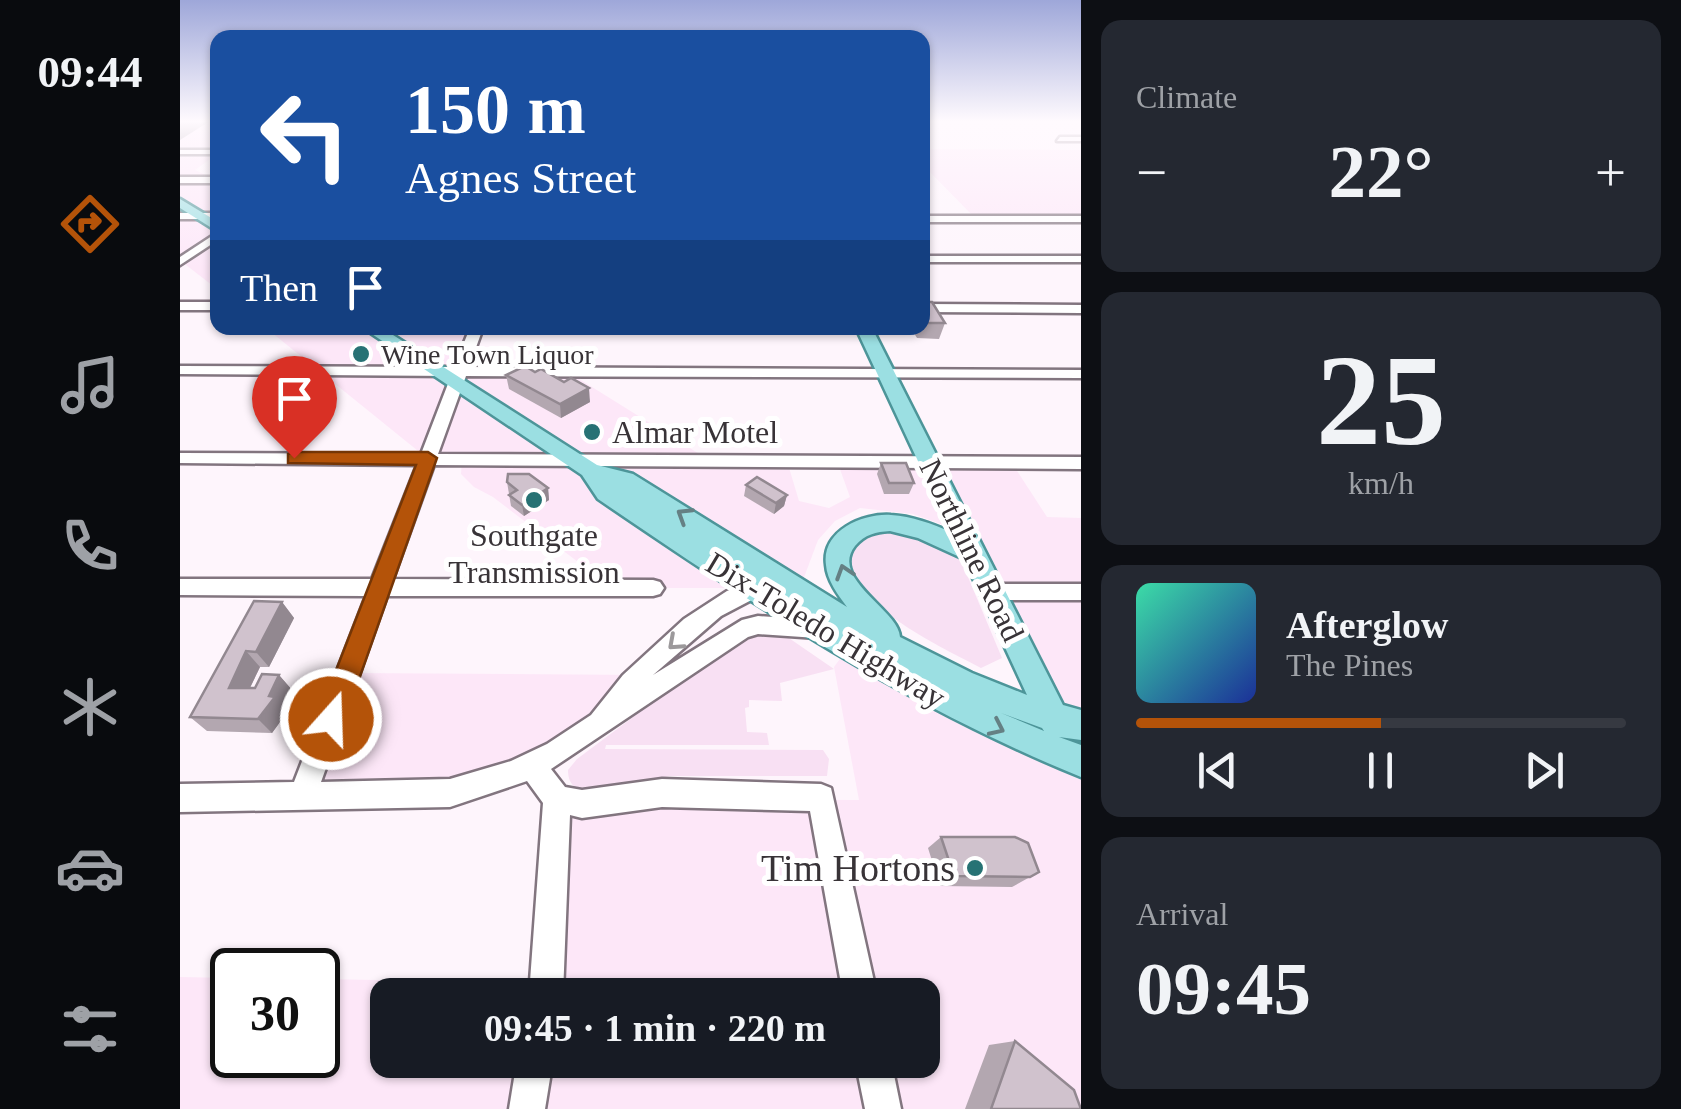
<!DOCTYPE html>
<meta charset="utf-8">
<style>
:root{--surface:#171b24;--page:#242831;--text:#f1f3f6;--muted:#9ea1a6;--line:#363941;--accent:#b45309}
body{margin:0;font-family:"Times New Roman",serif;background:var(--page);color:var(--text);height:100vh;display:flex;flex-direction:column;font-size:38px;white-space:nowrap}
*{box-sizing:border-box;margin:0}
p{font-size:32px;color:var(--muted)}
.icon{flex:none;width:55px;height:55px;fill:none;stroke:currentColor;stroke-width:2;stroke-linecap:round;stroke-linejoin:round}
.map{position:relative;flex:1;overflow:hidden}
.details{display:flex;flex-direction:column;gap:20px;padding:20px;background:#0d0f14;width:600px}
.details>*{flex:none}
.banner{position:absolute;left:30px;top:30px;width:720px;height:305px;border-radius:20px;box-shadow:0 2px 8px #0004;background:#1a4fa0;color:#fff;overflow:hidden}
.speed{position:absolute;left:30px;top:948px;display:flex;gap:20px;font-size:50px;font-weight:700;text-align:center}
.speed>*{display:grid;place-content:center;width:130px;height:130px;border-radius:50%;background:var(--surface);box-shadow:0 2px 8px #0004;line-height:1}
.speed .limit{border:5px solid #111;border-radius:15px;background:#fff;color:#111}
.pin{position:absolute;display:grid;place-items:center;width:85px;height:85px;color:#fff;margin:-102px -42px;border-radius:50% 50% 50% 0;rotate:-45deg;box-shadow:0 0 10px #0007}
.pin .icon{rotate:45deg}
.me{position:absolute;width:110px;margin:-55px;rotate:20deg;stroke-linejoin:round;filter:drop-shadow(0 0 8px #0008)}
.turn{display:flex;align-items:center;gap:35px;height:210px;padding:0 30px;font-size:45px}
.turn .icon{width:130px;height:130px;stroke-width:2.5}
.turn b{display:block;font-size:70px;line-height:85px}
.then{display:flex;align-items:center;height:95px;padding:0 30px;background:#0003;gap:20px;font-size:38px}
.big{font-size:75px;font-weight:700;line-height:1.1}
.details .card{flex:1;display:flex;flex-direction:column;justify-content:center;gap:15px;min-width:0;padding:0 35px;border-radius:20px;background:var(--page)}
.details .dial{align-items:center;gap:0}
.dial b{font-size:130px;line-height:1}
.song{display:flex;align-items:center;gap:30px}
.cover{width:120px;height:120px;border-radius:15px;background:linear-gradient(135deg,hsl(160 70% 55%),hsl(230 70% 35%))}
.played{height:10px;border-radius:5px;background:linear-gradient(90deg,var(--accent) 50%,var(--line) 50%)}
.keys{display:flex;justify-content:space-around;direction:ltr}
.heat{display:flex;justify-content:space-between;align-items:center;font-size:55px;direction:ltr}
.trip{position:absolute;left:190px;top:978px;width:570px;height:100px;border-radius:20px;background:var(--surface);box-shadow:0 2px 8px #0004;font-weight:700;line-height:100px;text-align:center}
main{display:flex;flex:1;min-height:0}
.menu{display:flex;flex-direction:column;width:180px;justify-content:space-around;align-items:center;background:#090b0e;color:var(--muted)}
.menu .icon{width:70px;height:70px}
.menu .on{color:var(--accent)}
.menu b{font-size:45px;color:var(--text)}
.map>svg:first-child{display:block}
.built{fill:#fde7f8;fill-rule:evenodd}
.green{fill:#f8e0f3}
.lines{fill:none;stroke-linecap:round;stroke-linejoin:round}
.minor-casing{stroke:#82757f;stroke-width:5}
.major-casing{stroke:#4d9599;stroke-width:5}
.minor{fill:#fff;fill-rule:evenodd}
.major{fill:#9bdfe2;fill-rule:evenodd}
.wall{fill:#b3a7b0}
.shaded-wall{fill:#928890}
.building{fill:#d0c2cd;stroke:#928890;stroke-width:2.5}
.oneway{stroke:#658084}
.oneway2{stroke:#9c999b}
.route{fill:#b45309;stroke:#753606;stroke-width:2.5}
.poi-dot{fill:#277274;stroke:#fff;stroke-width:4}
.labels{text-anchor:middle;stroke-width:10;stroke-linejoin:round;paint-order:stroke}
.far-poi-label{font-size:28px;fill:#383337;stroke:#fff;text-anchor:start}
.poi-label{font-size:32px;fill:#383337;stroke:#fff;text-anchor:start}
.street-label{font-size:32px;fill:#383337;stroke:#fff}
.near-poi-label{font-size:38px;fill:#383337;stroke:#fff;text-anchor:end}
</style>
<main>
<nav class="menu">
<b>09:44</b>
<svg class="icon on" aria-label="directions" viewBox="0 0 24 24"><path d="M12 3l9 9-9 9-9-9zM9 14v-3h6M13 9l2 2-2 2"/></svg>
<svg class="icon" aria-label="music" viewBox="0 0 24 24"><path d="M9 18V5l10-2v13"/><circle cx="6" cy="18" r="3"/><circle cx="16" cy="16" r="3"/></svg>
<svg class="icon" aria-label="phone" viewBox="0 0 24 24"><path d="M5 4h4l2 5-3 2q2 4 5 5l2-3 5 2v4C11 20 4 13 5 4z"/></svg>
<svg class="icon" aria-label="climate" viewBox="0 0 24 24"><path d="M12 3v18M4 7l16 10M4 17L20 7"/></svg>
<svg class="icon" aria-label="car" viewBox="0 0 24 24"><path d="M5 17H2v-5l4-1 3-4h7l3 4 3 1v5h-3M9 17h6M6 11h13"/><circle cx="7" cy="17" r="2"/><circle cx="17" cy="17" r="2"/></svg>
<svg class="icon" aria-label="filters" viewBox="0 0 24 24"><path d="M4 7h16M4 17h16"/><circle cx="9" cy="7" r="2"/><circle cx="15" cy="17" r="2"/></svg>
</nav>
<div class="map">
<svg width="901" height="1109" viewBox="0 0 901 1109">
<rect width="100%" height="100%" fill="#fef5fc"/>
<g class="built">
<polygon points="0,121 37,121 37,154 15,170 37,180 37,289 1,261 5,256 0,256"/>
<polygon points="742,149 901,150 901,219 796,219 743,165"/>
<path d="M86 328H296L279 371 388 372 529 460 607 461 619 501 649 508 670 497 657 461 832 463 867 517 901 518V1109H0V977L52 978V1055H138V979L367 983 377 799 679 800 654 667 668 648 894 758 783 532 733 514 680 508 655 521 638 540 620 588H432L313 497 294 487 281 474 282 459H248ZM208 995H742V1060H208Z"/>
<polygon points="168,673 461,675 434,700 334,773 122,797"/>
</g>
<g class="green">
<path d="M700 528 766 545 780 558 822 658 801 668C764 648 674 608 671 560 671 552 672 543 679 538 684 534 694 531 700 528Z"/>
<path d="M603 634 654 669 600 683 602 701 569 700V707L565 708 567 732 587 733 589 745H426L425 749 643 750 649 759 647 776H490L408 794C396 789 388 785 388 770L397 759 551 644 573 635Z"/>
</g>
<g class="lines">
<defs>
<g id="minor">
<polygon points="880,137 901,137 901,141 877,141"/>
<rect x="0" y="150" width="38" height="4"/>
<rect x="0" y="177" width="38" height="6"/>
<rect x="0" y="213" width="38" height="6"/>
<rect x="742" y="216" width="159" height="6"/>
<polygon points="38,232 38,240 0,265 0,257"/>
<rect x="742" y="256" width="159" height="6"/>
<rect x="0" y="302" width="38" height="8"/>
<polygon points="742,304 901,305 901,313 742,312"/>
<polygon points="290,328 303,328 289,367 901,370 901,378 286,376 258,454 901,457 901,469 254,465 213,579 473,580 480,582 484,588 480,594 473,596 207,596 141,782 270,779 331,761 367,744 411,715 443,675 504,619 547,591 574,581 581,583 585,589 581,595 541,616 473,675 562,620 578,616 637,620 645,623 648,629 645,635 637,638 578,634 568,637 371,769 385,787 402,790 482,779 641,784 651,788 697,995 663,995 630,811 482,807 402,818 390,815 383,995 349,995 363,803 347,781 270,807 0,812 0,784 114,782 186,596 0,595 0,579 192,579 237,465 0,463 0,453 241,454 271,376 0,374 0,366 274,367"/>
<polygon points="813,584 901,584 901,600 813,600 806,598 802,592 806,586"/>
<polygon points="337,1060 373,1060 365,1109 329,1109"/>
<polygon points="675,1060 711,1060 721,1109 685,1109"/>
</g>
<g id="major">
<polygon points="0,199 38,222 38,232 0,208"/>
<path d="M183 328H202L417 465 453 474 667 607C658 595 647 580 646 565 641 531 683 513 711 515 732 516 752 524 771 532L676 328H692L883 705 901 710V740L879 737 901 745V777C726 706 573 605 418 499L402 475ZM710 531 738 538 784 559 847 695 792 673 720 637C719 610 649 579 675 546 685 534 696 532 710 531ZM821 713 862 728 864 731Z"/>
</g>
</defs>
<use href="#minor" class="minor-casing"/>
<use href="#major" class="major-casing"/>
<use href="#minor" class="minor"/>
<use href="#major" class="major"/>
</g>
<g class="wall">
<polygon points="742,302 765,323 759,339 737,338 731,328 742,328"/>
<polygon points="355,372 384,382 410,402 381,418 329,389 326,375"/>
<polygon points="701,463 734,483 729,494 704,494 697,474"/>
<polygon points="327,482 368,488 369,500 344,516 331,506"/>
<polygon points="566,485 607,495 604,506 594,514 564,496"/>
<polygon points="102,602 114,618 89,667 80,667 70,688 75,688 99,675 112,690 104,707 108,711 92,733 27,731 10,717"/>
<polygon points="761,837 859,872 832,887 760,886 748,848"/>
<polygon points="835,1041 901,1109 785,1109 809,1045"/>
</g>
<g class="shaded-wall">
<polygon points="0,121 30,121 0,140"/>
<polygon points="409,388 410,402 381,418 380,404"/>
<polygon points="368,488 369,500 344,516 342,505"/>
<polygon points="607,495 604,506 594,514 596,503"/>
<polygon points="102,602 114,618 89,667 76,652"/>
<polygon points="66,651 80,667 63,702 49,688"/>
<polygon points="99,675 112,690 104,707 108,711 92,733 78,719"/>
</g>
<g class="building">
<polygon points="742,302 752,302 765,323 743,323"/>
<polygon points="345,366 355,372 361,369 384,382 391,378 409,388 380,404 326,375"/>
<polygon points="701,463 726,463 734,483 709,483"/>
<polygon points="328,474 349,474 368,488 342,505 329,495 337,490 327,482"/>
<polygon points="577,477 607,495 596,503 566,485"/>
<polygon points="74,601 102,602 76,652 66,651 49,688 75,688 82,674 99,675 89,696 95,697 78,719 10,717"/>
<polygon points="761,837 835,837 848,843 859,872 850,877 774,876"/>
<polygon points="835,1041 894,1090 901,1109 811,1109"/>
</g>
<defs><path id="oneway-chevron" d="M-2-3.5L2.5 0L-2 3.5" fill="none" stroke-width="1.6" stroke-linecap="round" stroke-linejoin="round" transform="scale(2.5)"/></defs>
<g class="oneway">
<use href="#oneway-chevron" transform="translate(504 515) rotate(-148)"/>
<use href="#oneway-chevron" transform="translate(664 572) rotate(-108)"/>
<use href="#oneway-chevron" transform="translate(817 728) rotate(25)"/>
</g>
<use class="oneway2" href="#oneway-chevron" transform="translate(495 643) rotate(138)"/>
<linearGradient id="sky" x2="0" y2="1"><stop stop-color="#9ea7d9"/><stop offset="0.44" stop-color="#fffafe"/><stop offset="1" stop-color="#fffafe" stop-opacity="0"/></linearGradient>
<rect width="901" height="276" fill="url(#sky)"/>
<polygon class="route" points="114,452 248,452 257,458 165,719 161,729 151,732 141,729 137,719 236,465 108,463 108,454"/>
<g class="poi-dot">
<circle cx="181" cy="354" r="10"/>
<circle cx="412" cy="432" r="10"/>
<circle cx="354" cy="500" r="10"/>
<circle cx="795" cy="868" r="10"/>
</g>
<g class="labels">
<g class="far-poi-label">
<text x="201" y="364">Wine Town Liquor</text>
</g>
<g class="poi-label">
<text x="432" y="443">Almar Motel</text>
<text x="354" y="546" text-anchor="middle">Southgate<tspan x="354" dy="37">Transmission</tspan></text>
</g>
<g class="street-label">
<text transform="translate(792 550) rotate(64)" y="11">Northline Road</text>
<text transform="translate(646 630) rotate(31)" y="11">Dix-Toledo Highway</text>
</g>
<g class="near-poi-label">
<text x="775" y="881">Tim Hortons</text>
</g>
</g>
</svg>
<div class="speed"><div class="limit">30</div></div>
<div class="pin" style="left:114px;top:458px;background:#d93025"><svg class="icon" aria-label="arrive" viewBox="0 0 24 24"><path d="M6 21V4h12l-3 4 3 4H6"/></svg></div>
<svg class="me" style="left:151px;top:719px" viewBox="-20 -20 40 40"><circle r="17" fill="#b45309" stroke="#fff" stroke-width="3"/><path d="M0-11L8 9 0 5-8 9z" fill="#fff"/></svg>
<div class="trip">09:45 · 1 min · 220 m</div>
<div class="banner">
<div class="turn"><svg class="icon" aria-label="left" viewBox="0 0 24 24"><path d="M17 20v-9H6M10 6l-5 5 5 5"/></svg><div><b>150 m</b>Agnes Street</div></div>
<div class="then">Then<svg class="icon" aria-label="arrive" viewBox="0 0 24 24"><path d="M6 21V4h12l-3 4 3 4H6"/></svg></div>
</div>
</div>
<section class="details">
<div class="card"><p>Climate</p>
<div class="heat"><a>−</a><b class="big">22°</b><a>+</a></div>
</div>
<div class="card dial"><b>25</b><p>km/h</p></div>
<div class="card">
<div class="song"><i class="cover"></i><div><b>Afterglow</b><p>The Pines</p></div></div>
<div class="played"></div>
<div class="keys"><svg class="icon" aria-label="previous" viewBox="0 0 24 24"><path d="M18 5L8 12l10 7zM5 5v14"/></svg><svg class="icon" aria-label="pause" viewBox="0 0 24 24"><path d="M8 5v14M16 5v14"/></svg><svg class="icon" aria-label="next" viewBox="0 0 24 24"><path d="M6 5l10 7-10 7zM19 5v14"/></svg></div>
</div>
<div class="card"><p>Arrival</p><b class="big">09:45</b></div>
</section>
</main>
